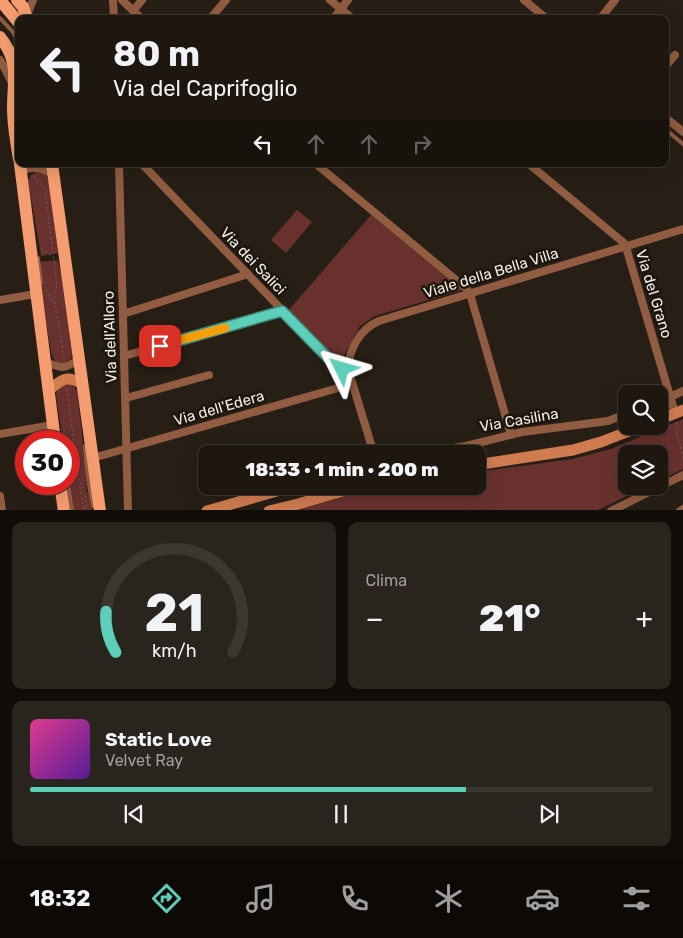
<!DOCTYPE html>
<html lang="it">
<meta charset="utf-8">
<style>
:root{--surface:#1d1710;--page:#2a241e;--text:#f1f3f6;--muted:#a09f9f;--line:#3b3630;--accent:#5dceb9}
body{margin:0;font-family:Rubik,sans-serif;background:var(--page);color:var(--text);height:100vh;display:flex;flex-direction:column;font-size:19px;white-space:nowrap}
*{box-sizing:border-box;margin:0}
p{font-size:16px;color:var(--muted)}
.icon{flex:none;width:28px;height:28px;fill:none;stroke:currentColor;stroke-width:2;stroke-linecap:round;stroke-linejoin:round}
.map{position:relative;height:510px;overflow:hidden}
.drawer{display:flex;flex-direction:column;gap:12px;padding:12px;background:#100d09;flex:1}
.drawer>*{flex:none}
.hud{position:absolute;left:15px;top:15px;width:654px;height:152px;border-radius:10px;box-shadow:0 5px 20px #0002,0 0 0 1px var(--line);background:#1d1710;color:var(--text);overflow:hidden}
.fabs{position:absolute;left:618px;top:385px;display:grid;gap:10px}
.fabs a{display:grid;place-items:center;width:50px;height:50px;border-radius:10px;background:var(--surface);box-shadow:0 5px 20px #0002,0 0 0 1px var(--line);font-size:25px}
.speed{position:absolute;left:15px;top:430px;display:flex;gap:10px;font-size:25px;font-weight:700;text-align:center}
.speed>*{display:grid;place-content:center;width:65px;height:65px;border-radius:50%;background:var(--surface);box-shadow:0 5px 20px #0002,0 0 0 1px var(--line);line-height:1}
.speed .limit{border:8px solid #d22;background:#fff;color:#111}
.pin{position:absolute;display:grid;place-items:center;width:42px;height:42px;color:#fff;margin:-21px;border-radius:10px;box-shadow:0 2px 8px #0006}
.me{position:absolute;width:55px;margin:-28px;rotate:310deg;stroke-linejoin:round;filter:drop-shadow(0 0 4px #0008)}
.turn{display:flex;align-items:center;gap:18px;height:105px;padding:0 15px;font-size:22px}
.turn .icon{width:65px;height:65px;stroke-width:2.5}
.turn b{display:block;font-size:35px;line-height:42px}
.lanes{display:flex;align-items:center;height:48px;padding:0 15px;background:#0003;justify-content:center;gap:25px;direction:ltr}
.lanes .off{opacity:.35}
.big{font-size:38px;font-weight:800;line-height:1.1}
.drawer .widget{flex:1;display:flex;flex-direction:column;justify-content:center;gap:8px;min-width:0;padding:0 18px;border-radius:10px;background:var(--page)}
.drawer .dial{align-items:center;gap:0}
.dial svg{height:130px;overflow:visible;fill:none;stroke:var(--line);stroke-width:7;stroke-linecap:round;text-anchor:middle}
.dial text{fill:var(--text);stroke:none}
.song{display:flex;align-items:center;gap:15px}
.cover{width:60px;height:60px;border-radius:8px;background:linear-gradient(135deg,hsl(330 70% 55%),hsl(270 70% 35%))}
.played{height:5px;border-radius:2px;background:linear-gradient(90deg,var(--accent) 70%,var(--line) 70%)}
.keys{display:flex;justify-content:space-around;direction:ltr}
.heat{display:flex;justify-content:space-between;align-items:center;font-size:28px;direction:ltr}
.drawer .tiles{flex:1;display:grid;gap:12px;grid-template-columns:1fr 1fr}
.widget:last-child{grid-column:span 2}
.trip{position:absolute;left:198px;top:445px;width:288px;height:50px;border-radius:10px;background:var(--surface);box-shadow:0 5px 20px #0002,0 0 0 1px var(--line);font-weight:800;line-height:50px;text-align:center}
.menu{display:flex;height:80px;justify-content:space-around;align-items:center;background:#0c0906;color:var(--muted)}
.menu .icon{width:35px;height:35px}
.menu .current{color:var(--accent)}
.menu b{font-size:22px;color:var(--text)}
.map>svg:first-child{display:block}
.green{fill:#68312e}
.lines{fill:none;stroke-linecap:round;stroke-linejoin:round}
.path{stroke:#676058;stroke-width:1;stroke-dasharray:2.5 2.5;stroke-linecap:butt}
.service{stroke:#915c41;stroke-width:4}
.minor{stroke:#915c41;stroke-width:8}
.secondary{stroke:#d17c50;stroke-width:11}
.primary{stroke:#f59d70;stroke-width:12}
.route-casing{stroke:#3c8678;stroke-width:12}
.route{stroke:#5dceb9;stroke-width:9}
.slow{stroke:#f59e0b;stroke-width:9}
.labels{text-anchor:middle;stroke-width:5;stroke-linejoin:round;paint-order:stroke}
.street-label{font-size:15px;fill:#f3eee8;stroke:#1d160d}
</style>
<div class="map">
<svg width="683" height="511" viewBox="0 0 683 511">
<rect width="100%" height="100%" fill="#271f16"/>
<g class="green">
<path d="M37 172C46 172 48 177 50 185L58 253 41 256 28 180 31 175Z"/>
<polygon points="297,210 312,222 286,253 271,240"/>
<polygon points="371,215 462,290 375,316 360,326 343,357 336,359 288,311"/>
<path d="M57 260 63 277 72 356C65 370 55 366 51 352L41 290V262Z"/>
<path d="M70 384 74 387 77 391 83 443V457L87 490 92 510H73L69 479V441H63L56 395C57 386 62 386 70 384Z"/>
<polygon points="683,419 683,469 659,481 659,454 626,454 626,486 647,486 598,510 293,511 382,486 476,486 476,472 573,459 611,449"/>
</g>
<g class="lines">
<g class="path">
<polyline points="34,176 45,189 57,285 54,298 64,358"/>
<polyline points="41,248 52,256"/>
<polyline points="46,290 54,304"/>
<polyline points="67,389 79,481 83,488"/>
<polyline points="676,422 677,433 683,458"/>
<polyline points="80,487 84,511"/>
<polyline points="85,495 87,511"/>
</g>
<g class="service">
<polyline points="0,18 12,31 19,42"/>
<polyline points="665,129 683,144"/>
<polyline points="38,258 41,283"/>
<path d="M85 446C85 467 89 486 93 506"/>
<polyline points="68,484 72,511"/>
</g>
<g class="minor">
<polyline points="113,0 114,19"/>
<polyline points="122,0 142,19"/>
<polyline points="330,0 353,19"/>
<polyline points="524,0 547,19"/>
<polyline points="29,10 33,0"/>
<polyline points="133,11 142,0"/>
<polyline points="210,19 226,0"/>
<polyline points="333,19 348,0"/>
<polyline points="600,19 615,0"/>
<polyline points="0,60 5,69 12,83"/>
<polyline points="665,67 675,55"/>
<polyline points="665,117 683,132"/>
<polyline points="119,164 128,511"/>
<polyline points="142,164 332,362 348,372"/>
<polyline points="316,164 467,289 470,294 511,435"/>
<polyline points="529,164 624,243 626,247 675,413"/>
<path d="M21 175 26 169C37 166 45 170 54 175"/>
<polyline points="0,300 35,294"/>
<polyline points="123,314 248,274"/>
<polyline points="124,356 283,311"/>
<path d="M45 361C60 369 67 370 79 358"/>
<polyline points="126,398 209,375"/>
<polyline points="659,402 683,391"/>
<polyline points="0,434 53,425"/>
<path d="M374 454 348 369C349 349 360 329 379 321L683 229"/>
<polyline points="417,454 466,446 522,432 608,421 626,414"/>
<polyline points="93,458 352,384"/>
<polyline points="0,496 2,511"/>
<polyline points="611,511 683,475"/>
<polyline points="680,511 683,509"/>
</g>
<g class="secondary">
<path d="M49 390C62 379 67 375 82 384"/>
<polyline points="659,420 683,410"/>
<polyline points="476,465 573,450 601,442 642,426"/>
<polyline points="207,511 294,486"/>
<polyline points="269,511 298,504 360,486"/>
</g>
<g class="primary">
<polyline points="0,0 19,23"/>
<polyline points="17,0 23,7 27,19"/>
<path d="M0 37C20 62 13 79 13 108 13 125 16 142 19 159"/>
<polyline points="20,164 55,441"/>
<polyline points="52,164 100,511"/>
<polyline points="60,484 64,511"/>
</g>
</g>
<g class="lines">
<defs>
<polyline id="route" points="160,346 282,311 332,362 342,369"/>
</defs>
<use href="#route" class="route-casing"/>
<use href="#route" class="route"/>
<polyline class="slow" points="184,339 225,328"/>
</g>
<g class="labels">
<g class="street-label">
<text transform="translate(253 261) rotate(46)" y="5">Via dei Salici</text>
<text transform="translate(491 273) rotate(-17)" y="5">Viale della Bella Villa</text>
<text transform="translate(654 294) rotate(73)" y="5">Via del Grano</text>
<text transform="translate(110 337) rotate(-92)" y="5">Via dell'Alloro</text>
<text transform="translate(219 408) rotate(-16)" y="5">Via dell'Edera</text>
<text transform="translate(519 420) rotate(-10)" y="5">Via Casilina</text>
</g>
</g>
</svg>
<div class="fabs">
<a><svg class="icon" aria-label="search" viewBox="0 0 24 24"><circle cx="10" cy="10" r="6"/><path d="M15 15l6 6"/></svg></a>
<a><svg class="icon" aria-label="layers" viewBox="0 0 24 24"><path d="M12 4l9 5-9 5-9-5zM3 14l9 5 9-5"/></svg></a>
</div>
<div class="speed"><div class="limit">30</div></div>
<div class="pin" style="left:160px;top:346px;background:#d93025"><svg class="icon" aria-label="arrive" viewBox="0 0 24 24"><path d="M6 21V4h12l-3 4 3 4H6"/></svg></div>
<svg class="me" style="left:342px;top:369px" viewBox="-20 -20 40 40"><path d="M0-17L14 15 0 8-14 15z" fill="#5dceb9" stroke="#fff" stroke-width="4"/></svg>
<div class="trip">18:33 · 1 min · 200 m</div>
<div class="hud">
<div class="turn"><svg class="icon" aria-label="left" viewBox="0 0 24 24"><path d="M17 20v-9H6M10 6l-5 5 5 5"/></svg><div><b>80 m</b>Via del Caprifoglio</div></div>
<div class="lanes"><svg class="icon" aria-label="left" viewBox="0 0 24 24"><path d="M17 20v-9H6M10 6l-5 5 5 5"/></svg><svg class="icon off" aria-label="ahead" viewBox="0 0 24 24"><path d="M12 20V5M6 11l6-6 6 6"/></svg><svg class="icon off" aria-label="ahead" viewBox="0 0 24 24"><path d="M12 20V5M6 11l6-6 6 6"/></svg><svg class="icon off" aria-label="right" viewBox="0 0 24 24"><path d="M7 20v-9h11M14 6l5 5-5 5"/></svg></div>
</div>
</div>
<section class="drawer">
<div class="tiles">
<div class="widget dial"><svg viewBox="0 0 100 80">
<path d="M14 69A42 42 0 1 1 86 69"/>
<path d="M14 69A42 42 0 0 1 8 44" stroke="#5dceb9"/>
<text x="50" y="56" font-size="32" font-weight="700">21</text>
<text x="50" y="72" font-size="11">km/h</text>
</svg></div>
<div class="widget"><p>Clima</p>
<div class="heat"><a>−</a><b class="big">21°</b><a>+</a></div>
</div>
<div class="widget">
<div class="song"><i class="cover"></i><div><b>Static Love</b><p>Velvet Ray</p></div></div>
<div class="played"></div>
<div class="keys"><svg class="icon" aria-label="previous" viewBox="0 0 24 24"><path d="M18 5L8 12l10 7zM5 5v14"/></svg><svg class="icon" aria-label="pause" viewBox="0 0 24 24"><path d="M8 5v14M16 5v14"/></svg><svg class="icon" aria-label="next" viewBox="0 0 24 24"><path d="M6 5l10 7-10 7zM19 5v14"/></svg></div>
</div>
</div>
</section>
<nav class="menu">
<b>18:32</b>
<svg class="icon current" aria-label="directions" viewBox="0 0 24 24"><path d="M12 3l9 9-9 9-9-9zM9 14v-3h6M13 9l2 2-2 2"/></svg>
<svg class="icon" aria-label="music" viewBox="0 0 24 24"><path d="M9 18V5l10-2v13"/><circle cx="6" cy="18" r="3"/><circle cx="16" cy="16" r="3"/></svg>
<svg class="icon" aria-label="phone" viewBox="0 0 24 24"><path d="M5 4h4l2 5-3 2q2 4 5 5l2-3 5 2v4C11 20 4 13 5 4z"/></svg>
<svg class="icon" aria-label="climate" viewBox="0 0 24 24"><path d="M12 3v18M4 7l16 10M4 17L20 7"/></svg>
<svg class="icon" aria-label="car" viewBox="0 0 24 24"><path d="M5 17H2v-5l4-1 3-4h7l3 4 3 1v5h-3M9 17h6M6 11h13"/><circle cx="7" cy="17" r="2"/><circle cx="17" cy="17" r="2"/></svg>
<svg class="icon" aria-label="filters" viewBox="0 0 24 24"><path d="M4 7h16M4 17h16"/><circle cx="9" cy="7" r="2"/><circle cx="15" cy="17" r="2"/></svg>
</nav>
